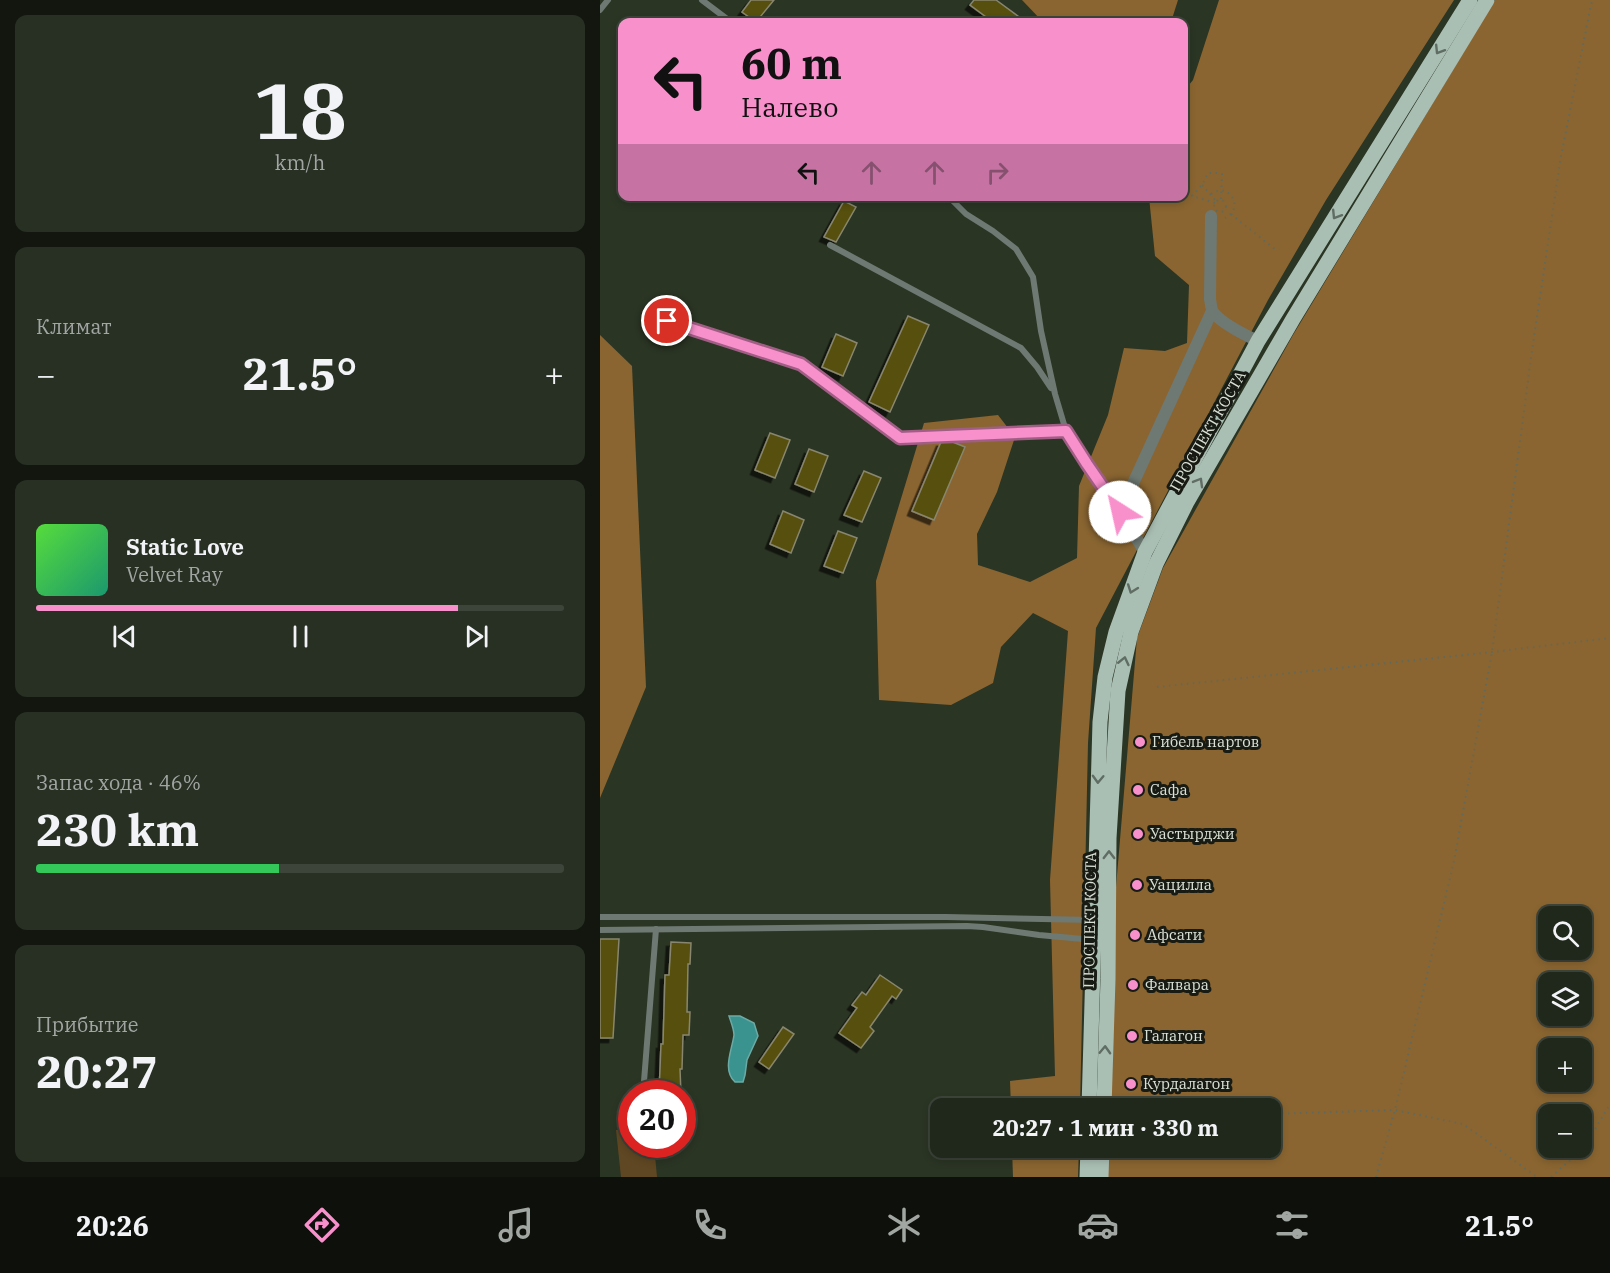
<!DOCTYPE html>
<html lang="ru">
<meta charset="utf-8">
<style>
:root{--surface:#20281b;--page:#283024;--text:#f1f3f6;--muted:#a2a6a3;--line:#3d443a;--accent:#f890cc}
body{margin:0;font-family:"IBM Plex Serif",serif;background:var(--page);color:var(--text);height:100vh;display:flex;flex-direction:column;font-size:22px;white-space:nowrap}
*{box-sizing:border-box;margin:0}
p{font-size:20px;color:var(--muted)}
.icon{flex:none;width:33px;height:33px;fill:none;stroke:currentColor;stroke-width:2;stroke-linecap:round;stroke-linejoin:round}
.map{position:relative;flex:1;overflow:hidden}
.drawer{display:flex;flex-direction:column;gap:15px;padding:15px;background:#12160f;width:600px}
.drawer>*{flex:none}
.hud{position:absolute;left:18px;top:18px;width:570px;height:183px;border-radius:12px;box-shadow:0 3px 9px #0003,0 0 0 2px var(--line);background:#f890cc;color:#111;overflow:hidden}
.tools{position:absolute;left:938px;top:906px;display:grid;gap:12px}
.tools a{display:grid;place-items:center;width:54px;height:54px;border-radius:12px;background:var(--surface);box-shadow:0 3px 9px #0003,0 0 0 2px var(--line);font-size:30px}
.speed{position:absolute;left:18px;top:1080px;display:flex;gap:12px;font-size:30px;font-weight:700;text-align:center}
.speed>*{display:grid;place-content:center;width:78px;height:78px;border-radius:50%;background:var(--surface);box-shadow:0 3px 9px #0003,0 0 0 2px var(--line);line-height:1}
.speed .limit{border:9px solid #d22;background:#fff;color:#111}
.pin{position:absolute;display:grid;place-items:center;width:51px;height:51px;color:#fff;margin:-26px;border:3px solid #fff;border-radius:50%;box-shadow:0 2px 6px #0007}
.me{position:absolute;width:66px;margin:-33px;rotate:325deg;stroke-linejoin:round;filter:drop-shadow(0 0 4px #0008)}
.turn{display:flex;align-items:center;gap:21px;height:126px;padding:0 24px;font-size:27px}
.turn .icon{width:78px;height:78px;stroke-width:2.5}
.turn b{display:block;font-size:42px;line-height:51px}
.lanes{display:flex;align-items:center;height:57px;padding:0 24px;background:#0003;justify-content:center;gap:30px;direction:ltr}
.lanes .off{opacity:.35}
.big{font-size:45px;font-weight:700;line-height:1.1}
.drawer .widget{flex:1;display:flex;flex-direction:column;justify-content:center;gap:9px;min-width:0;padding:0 21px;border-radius:12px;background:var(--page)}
.drawer .dial{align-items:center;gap:0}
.dial b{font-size:78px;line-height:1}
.song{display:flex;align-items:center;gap:18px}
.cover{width:72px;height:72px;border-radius:9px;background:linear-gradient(135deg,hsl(110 70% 55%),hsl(160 70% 35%))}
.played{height:6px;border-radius:3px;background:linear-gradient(90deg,var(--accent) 80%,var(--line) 80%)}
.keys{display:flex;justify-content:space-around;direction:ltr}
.heat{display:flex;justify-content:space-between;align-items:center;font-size:33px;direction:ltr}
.charge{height:9px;border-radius:4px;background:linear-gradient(90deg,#34c759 46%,var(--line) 0)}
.trip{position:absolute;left:330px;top:1098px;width:351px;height:60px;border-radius:12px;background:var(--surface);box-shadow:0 3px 9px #0003,0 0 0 2px var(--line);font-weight:700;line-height:60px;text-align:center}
.tabs{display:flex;height:96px;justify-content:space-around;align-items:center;background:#0d100b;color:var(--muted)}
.tabs .icon{width:42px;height:42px}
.tabs .selected{color:var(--accent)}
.tabs b{font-size:27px;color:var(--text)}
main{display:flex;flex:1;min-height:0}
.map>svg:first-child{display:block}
.green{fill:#604723}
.forest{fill:#8a6531;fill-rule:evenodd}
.water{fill:#3b9390;stroke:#6baaa5;stroke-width:1.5}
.building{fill:#564f0a;stroke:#88866f;stroke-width:1.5;filter:url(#shadow)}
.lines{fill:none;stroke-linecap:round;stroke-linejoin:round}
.path{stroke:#616a5a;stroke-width:2;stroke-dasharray:1.5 4.5;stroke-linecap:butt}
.lane{stroke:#6e7973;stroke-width:6}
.street{stroke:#6e7973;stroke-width:12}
.primary{stroke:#aabfb4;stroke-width:15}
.oneway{stroke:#606d64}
.route-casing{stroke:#a15e85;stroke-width:15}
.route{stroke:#f890cc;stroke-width:10}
.poi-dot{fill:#f890cc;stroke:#171b13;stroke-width:2}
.labels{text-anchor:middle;stroke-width:6;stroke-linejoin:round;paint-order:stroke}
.street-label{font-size:15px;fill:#dbe1d6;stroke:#171b13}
.poi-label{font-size:15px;fill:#dbe1d6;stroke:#171b13;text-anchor:start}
</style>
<main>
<section class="drawer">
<div class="widget dial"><b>18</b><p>km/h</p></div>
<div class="widget"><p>Климат</p>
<div class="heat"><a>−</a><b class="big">21.5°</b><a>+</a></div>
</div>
<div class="widget">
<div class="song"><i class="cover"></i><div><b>Static Love</b><p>Velvet Ray</p></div></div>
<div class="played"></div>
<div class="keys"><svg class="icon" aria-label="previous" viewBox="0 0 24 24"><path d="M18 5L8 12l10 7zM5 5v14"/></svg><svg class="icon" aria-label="pause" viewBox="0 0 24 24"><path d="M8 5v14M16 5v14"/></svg><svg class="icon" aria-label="next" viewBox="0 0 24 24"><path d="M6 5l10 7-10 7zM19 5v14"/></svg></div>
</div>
<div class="widget"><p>Запас хода · 46%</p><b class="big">230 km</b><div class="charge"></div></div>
<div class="widget"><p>Прибытие</p><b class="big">20:27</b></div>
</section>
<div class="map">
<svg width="1010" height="1177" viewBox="0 0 1010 1177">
<defs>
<filter id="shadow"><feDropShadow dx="-4.5" dy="4.5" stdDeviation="0" flood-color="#0009"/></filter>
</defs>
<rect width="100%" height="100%" fill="#2b3524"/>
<polygon class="green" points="31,1129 32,1144 54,1145 57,1177 21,1177 16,1130"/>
<g class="forest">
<polygon points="422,0 578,0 571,22 443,22"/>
<polygon points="619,0 854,0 726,200 668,300 496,628 488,743 480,1108 411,1108 410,1081 455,1076 450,880 468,631 433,613 401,647 393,683 351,705 279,700 276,581 324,423 398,415 415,437 397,492 377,534 378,565 430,582 477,558 479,486 508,415 524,348 565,351 587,343 589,285 555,256 549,197 584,196 584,91 593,80"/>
<path d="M895 0H1010V1177H506L507 1148H670V1108H508L515 899 537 638 563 568 693 335ZM948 916H981V950H948ZM948 982H981V1016H948ZM948 1048H981V1082H948ZM948 1114H981V1148H948Z"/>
<polygon points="0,335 32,366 46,687 0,798"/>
<polygon points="412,1148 479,1148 478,1177 413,1177"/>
</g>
<path class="water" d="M129 1016H140L154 1023 158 1036 147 1060 145 1075 143 1082H135C122 1070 132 1050 134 1035 134 1029 131 1022 129 1016Z"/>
<g class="building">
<polygon points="151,0 174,0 156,22 142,12"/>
<polygon points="374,0 396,0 426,22 393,22 370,5"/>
<polygon points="244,201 256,207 236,242 224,237"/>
<polygon points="308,316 329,325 290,412 269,402"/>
<polygon points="236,334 257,343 243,376 222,367"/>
<polygon points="170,433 190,440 175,478 155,470"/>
<polygon points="350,441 365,447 334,520 312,511 341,442"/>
<polygon points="209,449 228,456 214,492 195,484"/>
<polygon points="264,471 281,478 262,522 244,515"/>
<polygon points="183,511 204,520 191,553 170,544"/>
<polygon points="238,531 257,538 243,573 224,566"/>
<polygon points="0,939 19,939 13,1038 0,1038"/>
<polygon points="71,942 91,943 90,964 88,964 87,1012 90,1012 89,1035 83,1035 82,1069 80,1069 81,1094 59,1094 61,1044 63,1044 65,975 69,975"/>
<polygon points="280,975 302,990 296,999 292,996 270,1027 274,1031 261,1048 239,1033 257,1008 252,1005 262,992 266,995"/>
<polygon points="183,1027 194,1034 169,1069 159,1062"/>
</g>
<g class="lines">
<g class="path">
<polyline points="602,185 616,201"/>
<path d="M611 194C631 180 646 212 622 219"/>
<circle cx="620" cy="206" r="6"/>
<polyline points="615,203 592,196 602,185 608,173 617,173 622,174 621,200"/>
<polyline points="631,214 676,250"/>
<polyline points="557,687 892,652 1010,638"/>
<polyline points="670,1114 795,1110 863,1124 937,1177"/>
<polyline points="776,1177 795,1110 854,861 892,652 932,351 961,156 992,0"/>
<polyline points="951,1177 984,1148 1010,1104"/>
</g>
<g class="lane">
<polyline points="102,0 131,22"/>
<polyline points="0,10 8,0"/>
<polyline points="348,196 366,214 393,231 416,249 433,277 441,331 455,394 466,431 487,464 520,511"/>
<polyline points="230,245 421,348 437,367 451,388"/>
<polyline points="67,321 201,364 300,438 466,431"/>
<polyline points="0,917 346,917 494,920"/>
<polyline points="0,930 367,926 383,927 439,935 494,940"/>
<polyline points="43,1094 56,929"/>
</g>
<g class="street">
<path d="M611 216 610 299C611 304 611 309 613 312 622 324 645 335 658 341"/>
<polyline points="545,552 520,512 612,311"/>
</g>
<g class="primary">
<polyline points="489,1108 500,722 505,677 516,632 545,552 658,341 870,0"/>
<polyline points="504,1108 508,979 509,838 518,691 531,632 556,564 587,502 693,319 887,0"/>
<polyline points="487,1177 488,1148"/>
<polyline points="501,1177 502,1148"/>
</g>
</g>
<defs><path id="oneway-chevron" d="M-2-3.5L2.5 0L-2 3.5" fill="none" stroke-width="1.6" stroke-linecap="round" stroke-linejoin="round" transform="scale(1.5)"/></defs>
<g class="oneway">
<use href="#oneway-chevron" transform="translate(839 50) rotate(122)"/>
<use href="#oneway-chevron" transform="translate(736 215) rotate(122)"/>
<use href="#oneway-chevron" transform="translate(599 482) rotate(-60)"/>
<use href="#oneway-chevron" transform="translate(532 589) rotate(110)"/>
<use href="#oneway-chevron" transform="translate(524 661) rotate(-77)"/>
<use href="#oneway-chevron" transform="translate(498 779) rotate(92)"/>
<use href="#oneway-chevron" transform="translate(509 855) rotate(-90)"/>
<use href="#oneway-chevron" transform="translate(505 1050) rotate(-88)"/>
</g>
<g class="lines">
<defs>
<polyline id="route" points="67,321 201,364 300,438 466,431 487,464 520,512"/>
</defs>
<use href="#route" class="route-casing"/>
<use href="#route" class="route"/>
</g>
<g class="poi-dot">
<circle cx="540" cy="742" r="6"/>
<circle cx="538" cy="790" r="6"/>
<circle cx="538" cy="834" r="6"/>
<circle cx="537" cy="885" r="6"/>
<circle cx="535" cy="935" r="6"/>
<circle cx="533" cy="985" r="6"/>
<circle cx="532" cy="1036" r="6"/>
<circle cx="531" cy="1084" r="6"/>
</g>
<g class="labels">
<g class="street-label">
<text transform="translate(608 431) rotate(-60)" y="5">ПРОСПЕКТ КОСТА</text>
<text transform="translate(490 920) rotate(-89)" y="5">ПРОСПЕКТ КОСТА</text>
</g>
<g class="poi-label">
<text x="552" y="747">Гибель нартов</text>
<text x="550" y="795">Сафа</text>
<text x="550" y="839">Уастырджи</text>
<text x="549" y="890">Уацилла</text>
<text x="547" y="940">Афсати</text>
<text x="545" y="990">Фалвара</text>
<text x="544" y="1041">Галагон</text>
<text x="543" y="1089">Курдалагон</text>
</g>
</g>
</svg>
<div class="tools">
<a><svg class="icon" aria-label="search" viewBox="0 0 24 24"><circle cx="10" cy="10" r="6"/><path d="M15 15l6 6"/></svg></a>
<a><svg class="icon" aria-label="layers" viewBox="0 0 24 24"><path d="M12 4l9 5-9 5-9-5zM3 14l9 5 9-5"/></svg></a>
<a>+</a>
<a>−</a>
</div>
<div class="speed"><div class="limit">20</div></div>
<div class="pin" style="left:67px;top:321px;background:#d93025"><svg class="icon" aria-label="arrive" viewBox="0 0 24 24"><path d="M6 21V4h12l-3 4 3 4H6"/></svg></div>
<svg class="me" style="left:520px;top:512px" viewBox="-20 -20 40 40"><circle r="19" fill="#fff"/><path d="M0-13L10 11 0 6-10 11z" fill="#f890cc"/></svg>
<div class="trip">20:27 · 1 мин · 330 m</div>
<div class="hud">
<div class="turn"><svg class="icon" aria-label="left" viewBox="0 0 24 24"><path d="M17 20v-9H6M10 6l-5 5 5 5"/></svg><div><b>60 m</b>Налево</div></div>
<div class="lanes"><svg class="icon" aria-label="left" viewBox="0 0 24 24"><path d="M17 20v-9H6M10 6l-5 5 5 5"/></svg><svg class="icon off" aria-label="ahead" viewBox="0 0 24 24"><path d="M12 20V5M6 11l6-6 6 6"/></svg><svg class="icon off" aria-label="ahead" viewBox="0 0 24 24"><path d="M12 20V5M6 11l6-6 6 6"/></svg><svg class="icon off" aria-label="right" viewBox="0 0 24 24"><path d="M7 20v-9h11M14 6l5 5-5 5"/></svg></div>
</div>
</div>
</main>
<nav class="tabs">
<b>20:26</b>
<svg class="icon selected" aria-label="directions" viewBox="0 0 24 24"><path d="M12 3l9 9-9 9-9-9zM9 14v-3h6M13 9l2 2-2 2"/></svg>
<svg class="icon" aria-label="music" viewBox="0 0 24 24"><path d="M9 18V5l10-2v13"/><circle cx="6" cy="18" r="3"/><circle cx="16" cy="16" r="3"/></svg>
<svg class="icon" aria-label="phone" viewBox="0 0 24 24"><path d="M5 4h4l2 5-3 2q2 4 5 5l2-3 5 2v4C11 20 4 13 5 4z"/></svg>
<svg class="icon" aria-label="climate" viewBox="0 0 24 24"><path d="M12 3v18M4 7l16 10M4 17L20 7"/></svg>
<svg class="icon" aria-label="car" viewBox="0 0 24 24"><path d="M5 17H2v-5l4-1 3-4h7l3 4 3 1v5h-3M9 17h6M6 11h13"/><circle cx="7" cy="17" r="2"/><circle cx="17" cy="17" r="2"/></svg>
<svg class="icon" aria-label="filters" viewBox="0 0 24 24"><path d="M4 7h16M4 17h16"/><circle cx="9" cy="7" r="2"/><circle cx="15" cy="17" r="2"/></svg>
<b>21.5°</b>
</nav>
